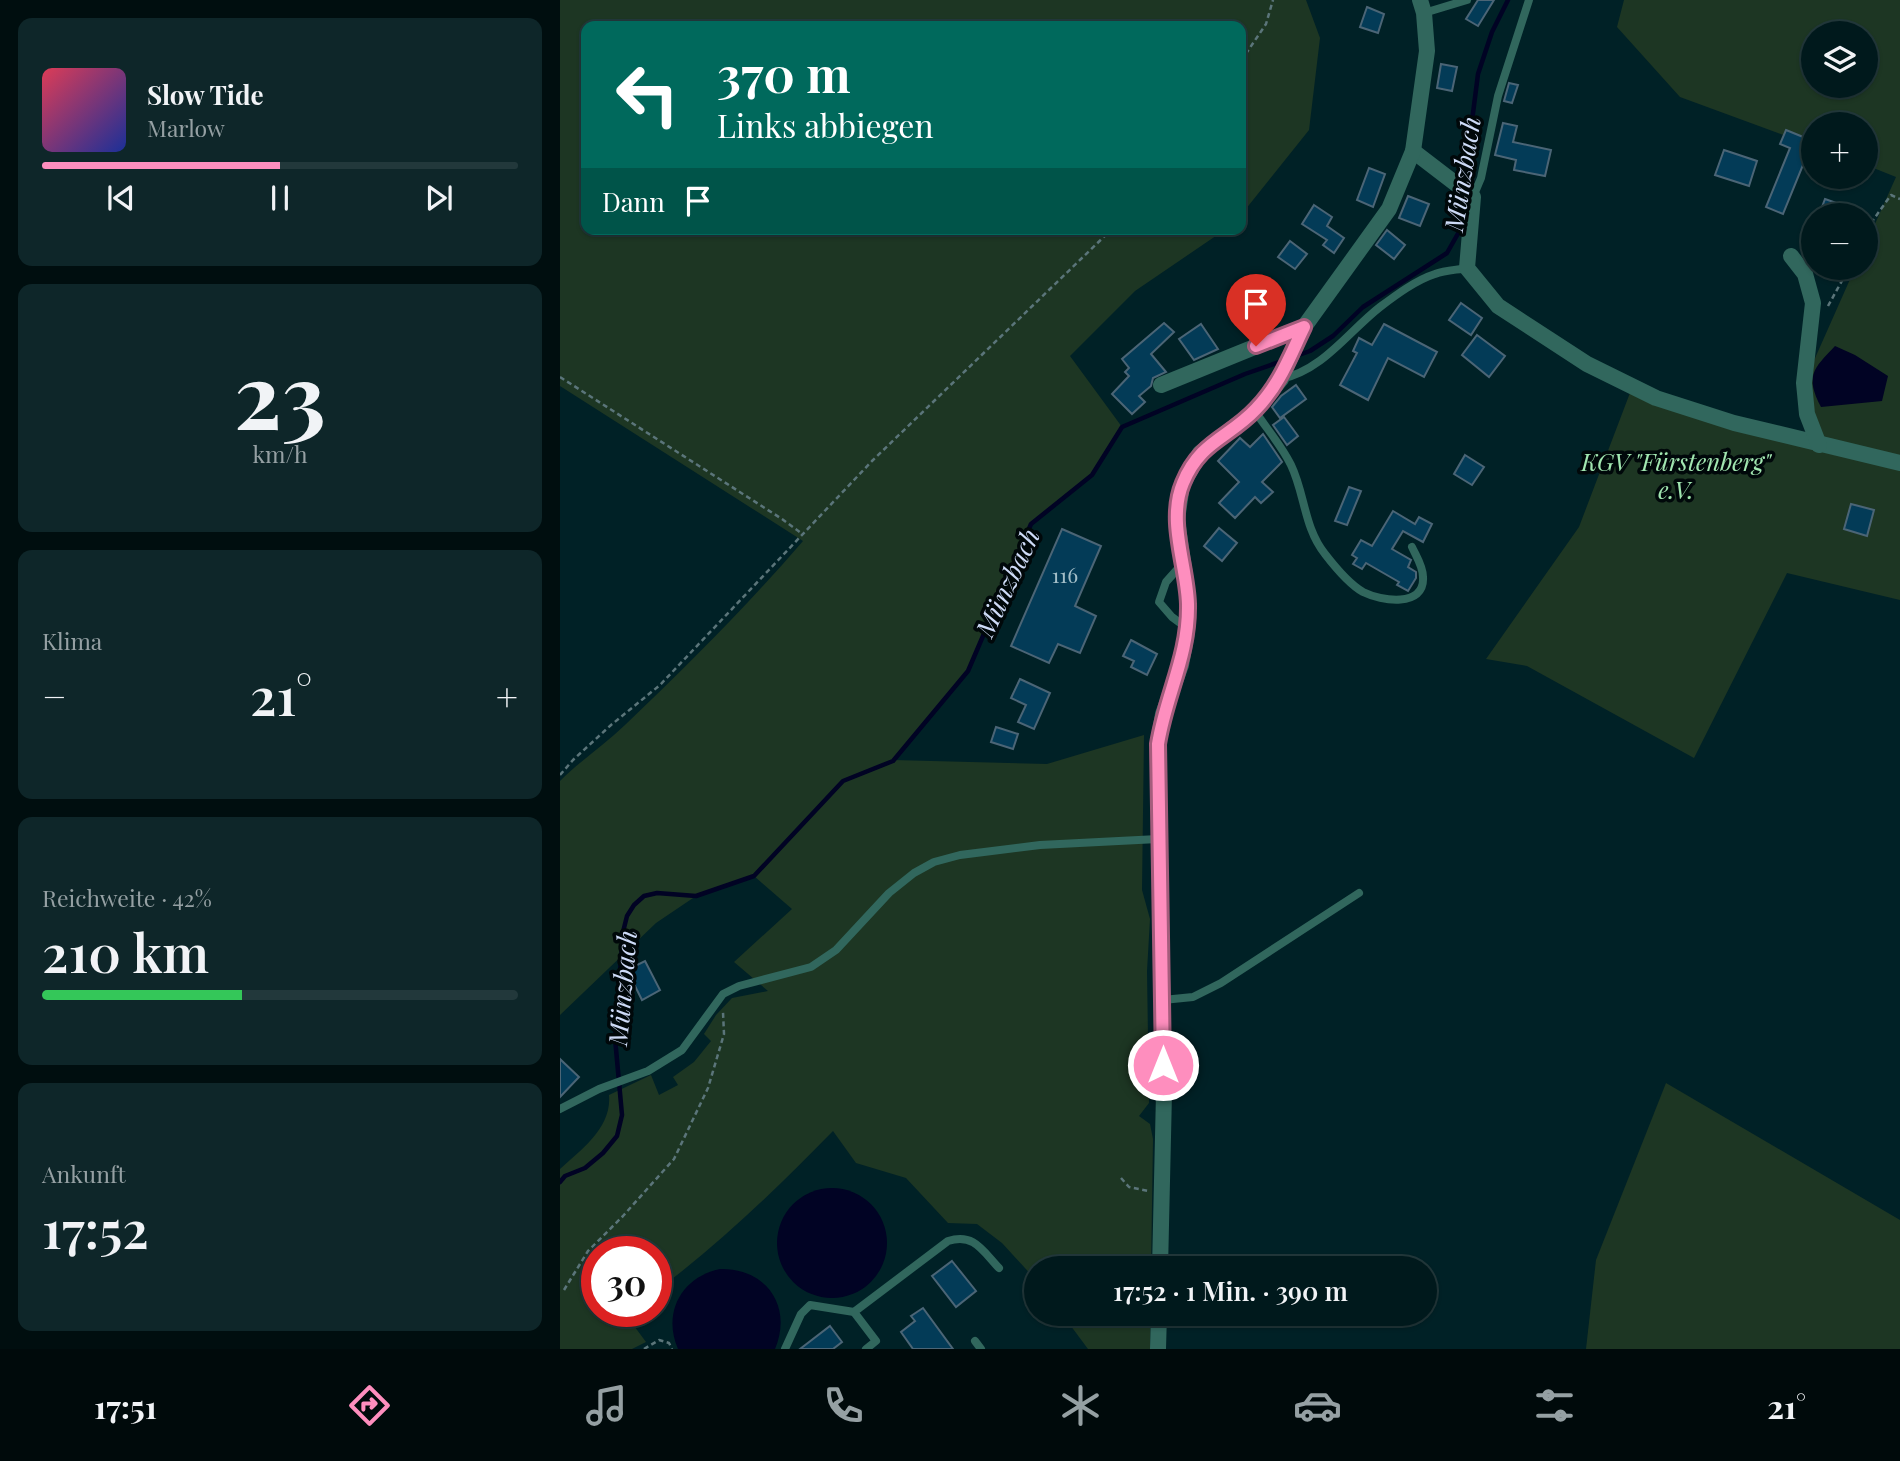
<!DOCTYPE html>
<html lang="de">
<meta charset="utf-8">
<style>
:root{--surface:#00191c;--page:#0e2629;--text:#f1f3f6;--muted:#95a0a3;--line:#22383b;--accent:#fe8ebe}
body{margin:0;font-family:"Playfair Display",serif;background:var(--page);color:var(--text);height:100vh;display:flex;flex-direction:column;font-size:26px;white-space:nowrap}
*{box-sizing:border-box;margin:0}
p{font-size:23px;color:var(--muted)}
.icon{flex:none;width:38px;height:38px;fill:none;stroke:currentColor;stroke-width:2;stroke-linecap:round;stroke-linejoin:round}
.map{position:relative;flex:1;overflow:hidden}
.drawer{display:flex;flex-direction:column;gap:18px;padding:18px;background:#000e0f;width:560px}
.drawer>*{flex:none}
.top-card{position:absolute;left:21px;top:21px;width:665px;height:214px;border-radius:14px;box-shadow:0 2px 5px #0004,0 0 0 2px var(--line);background:#00695c;color:#fff;overflow:hidden}
.tools{position:absolute;left:1241px;top:21px;display:grid;gap:14px}
.tools a{display:grid;place-items:center;width:77px;height:77px;border-radius:50%;background:var(--surface);box-shadow:0 2px 5px #0004,0 0 0 2px var(--line);font-size:35px}
.speed{position:absolute;left:21px;top:1236px;display:flex;gap:14px;font-size:35px;font-weight:700;text-align:center}
.speed>*{display:grid;place-content:center;width:91px;height:91px;border-radius:50%;background:var(--surface);box-shadow:0 2px 5px #0004,0 0 0 2px var(--line);line-height:1}
.speed .limit{border:10px solid #d22;background:#fff;color:#111}
.pin{position:absolute;display:grid;place-items:center;width:60px;height:60px;color:#fff;margin:-72px -30px;border-radius:50% 50% 50% 0;rotate:-45deg;box-shadow:0 0 7px #0007}
.pin .icon{rotate:45deg}
.me{position:absolute;width:77px;margin:-38px;rotate:0deg;stroke-linejoin:round;filter:drop-shadow(0 0 5px #0008)}
.turn{display:flex;align-items:center;gap:24px;height:147px;padding:0 21px;font-size:32px}
.turn .icon{width:91px;height:91px;stroke-width:2.5}
.turn b{display:block;font-size:49px;line-height:60px}
.then{display:flex;align-items:center;height:66px;padding:0 21px;background:#0003;gap:14px;font-size:26px}
.big{font-size:52px;font-weight:600;line-height:1.1}
.drawer .card{flex:1;display:flex;flex-direction:column;justify-content:center;gap:10px;min-width:0;padding:0 24px;border-radius:14px;background:var(--page)}
.drawer .dial{align-items:center;gap:0}
.dial b{font-size:91px;line-height:1}
.song{display:flex;align-items:center;gap:21px}
.cover{width:84px;height:84px;border-radius:10px;background:linear-gradient(135deg,hsl(350 70% 55%),hsl(230 70% 35%))}
.played{height:7px;border-radius:4px;background:linear-gradient(90deg,var(--accent) 50%,var(--line) 50%)}
.keys{display:flex;justify-content:space-around;direction:ltr}
.heat{display:flex;justify-content:space-between;align-items:center;font-size:38px;direction:ltr}
.charge{height:10px;border-radius:5px;background:linear-gradient(90deg,#34c759 42%,var(--line) 0)}
.trip{position:absolute;left:464px;top:1256px;width:413px;height:70px;border-radius:35px;background:var(--surface);box-shadow:0 2px 5px #0004,0 0 0 2px var(--line);font-weight:600;line-height:70px;text-align:center}
.menu{display:flex;height:112px;justify-content:space-around;align-items:center;background:#000a0b;color:var(--muted)}
.menu .icon{width:49px;height:49px}
.menu .active{color:var(--accent)}
.menu b{font-size:32px;color:var(--text)}
main{display:flex;flex:1;min-height:0}
.map>svg:first-child{display:block}
.green{fill:#1d3623;fill-rule:evenodd}
.water{fill:#010324}
.lines{fill:none;stroke-linecap:round;stroke-linejoin:round}
.stream{stroke:#010324;stroke-width:4.5}
.building{fill:#033b57;stroke:#4b6576;stroke-width:2}
.path{stroke:#5b757a;stroke-width:2.5;stroke-dasharray:5 3.5;stroke-linecap:butt}
.lane{stroke:#31675d;stroke-width:8}
.street{stroke:#31675d;stroke-width:16}
.route-casing{stroke:#a55c7c;stroke-width:18}
.route{stroke:#fe8ebe;stroke-width:12}
.labels{text-anchor:middle;stroke-width:7;stroke-linejoin:round;paint-order:stroke}
.number-label{font-size:21px;fill:#a3bec8}
.park-label{font-size:24px;font-style:italic;fill:#a1e7b1;stroke:#00080a}
.water-label{font-size:26px;font-style:italic;fill:#cedbf7;stroke:#00080a}
</style>
<main>
<section class="drawer">
<div class="card">
<div class="song"><i class="cover"></i><div><b>Slow Tide</b><p>Marlow</p></div></div>
<div class="played"></div>
<div class="keys"><svg class="icon" aria-label="previous" viewBox="0 0 24 24"><path d="M18 5L8 12l10 7zM5 5v14"/></svg><svg class="icon" aria-label="pause" viewBox="0 0 24 24"><path d="M8 5v14M16 5v14"/></svg><svg class="icon" aria-label="next" viewBox="0 0 24 24"><path d="M6 5l10 7-10 7zM19 5v14"/></svg></div>
</div>
<div class="card dial"><b>23</b><p>km/h</p></div>
<div class="card"><p>Klima</p>
<div class="heat"><a>−</a><b class="big">21°</b><a>+</a></div>
</div>
<div class="card"><p>Reichweite · 42%</p><b class="big">210 km</b><div class="charge"></div></div>
<div class="card"><p>Ankunft</p><b class="big">17:52</b></div>
</section>
<div class="map">
<svg width="1340" height="1349" viewBox="0 0 1340 1349">
<rect width="100%" height="100%" fill="#002126"/>
<g class="green">
<path d="M0 0H746L760 38 749 130 681 215V26H26V229H666L575 291 510 356 562 427 532 475 471 524 408 671 333 760 487 764 584 735 582 890 590 919 587 971 589 1103 579 1116 590 1124 593 1139 591 1269H476V1280L442 1243 417 1224 388 1223 346 1178 296 1163 273 1131C217 1188 160 1244 96 1291V1251H37V1311H71L66 1315 86 1342 72 1349H0V1169C22 1149 52 1127 49 1095L91 1075 99 1095 118 1085 113 1077 134 1062 151 1041 144 1034 156 1015 172 998 208 991 174 962 232 909 194 876 136 896 96 923 0 1015V781C20 761 44 745 65 725 126 667 187 606 243 541L0 386Z"/>
<path d="M1064 0H1340V600L1227 573 1134 758 967 666 926 659 1019 527 1073 385 1251 440 1244 383 1295 268H1306V244L1336 177 1306 165V124H1253V146L1120 97 1057 27ZM1253 33H1306V86H1253Z"/>
<polygon points="1106,1083 1340,1220 1340,1349 1026,1349 1036,1260"/>
<polygon points="502,1314 591,1314 590,1349 528,1349"/>
</g>
<g class="water">
<path d="M1275 346 1295 355 1328 376 1322 401 1261 407C1245 376 1253 369 1275 346Z"/>
<circle cx="272" cy="1243" r="55"/>
<path d="M160 1269C206 1268 233 1306 215 1349H118C102 1312 122 1277 160 1269Z"/>
</g>
<g class="lines">
<g class="stream">
<polyline points="904,184 918,74 932,32 948,0"/>
<polyline points="736,356 750,351 773,336 803,307 887,253 900,230 903,193"/>
<polyline points="0,1182 5,1176 25,1168 43,1153 57,1136 62,1115 55,1038 63,932 67,916 74,905 84,896 97,893 136,896 194,876 283,781 333,761 408,671 471,524 532,475 562,427 685,374 725,360"/>
</g>
</g>
<g class="building">
<polygon points="918,0 934,0 918,26 906,19"/>
<polygon points="807,7 824,14 818,33 800,27"/>
<polygon points="881,64 897,67 892,91 877,88"/>
<polygon points="949,83 958,85 952,103 944,101"/>
<polygon points="943,123 957,126 953,142 991,150 985,176 954,170 956,160 935,155"/>
<polygon points="1226,130 1253,141 1253,157 1247,155 1223,214 1206,207 1230,148 1220,144"/>
<polygon points="1164,150 1197,161 1189,186 1155,175"/>
<polygon points="809,168 825,174 813,207 797,200"/>
<polygon points="848,196 869,204 860,226 839,218"/>
<polygon points="1265,199 1288,207 1285,215 1259,215"/>
<polygon points="754,205 772,217 767,226 784,238 774,253 763,245 767,240 742,224"/>
<polygon points="827,230 845,245 834,259 816,245"/>
<polygon points="730,241 747,254 735,269 718,257"/>
<polygon points="701,282 720,294 709,311 690,299"/>
<polygon points="901,303 922,318 911,335 889,320"/>
<polygon points="604,323 614,332 591,354 606,372 593,378 591,386 579,396 585,402 572,414 552,394 569,376 565,372 569,368 562,359"/>
<polygon points="641,324 658,349 634,360 619,339"/>
<polygon points="824,324 877,352 864,377 828,358 808,400 780,385 797,353 793,351 799,338 812,345"/>
<polygon points="917,335 945,356 929,377 902,355"/>
<polygon points="736,385 746,399 720,418 712,407 721,396"/>
<polygon points="724,417 738,436 727,445 713,425"/>
<polygon points="703,434 722,462 702,482 713,492 701,503 695,497 675,518 659,503 679,482 658,461 680,438 690,447"/>
<polygon points="905,455 924,467 912,485 894,474"/>
<polygon points="789,487 801,491 787,525 775,521"/>
<polygon points="1291,504 1314,510 1307,536 1284,529"/>
<polygon points="833,511 855,524 859,517 872,524 863,542 843,531 832,549 851,560 848,567 856,572 856,578 848,591 837,585 839,582 806,563 802,569 793,564 797,558 792,555 801,540 812,546"/>
<polygon points="659,528 677,543 662,561 644,546"/>
<polygon points="502,529 541,546 515,606 536,616 520,653 498,644 489,663 451,646"/>
<polygon points="571,640 597,654 587,675 571,667 574,661 563,656"/>
<polygon points="460,679 490,693 474,729 458,722 466,705 451,698"/>
<polygon points="436,727 458,734 453,749 431,742"/>
<polygon points="85,961 100,990 82,1000 67,970"/>
<polygon points="0,1059 19,1077 0,1097"/>
<polygon points="392,1261 416,1291 396,1307 372,1276"/>
<polygon points="363,1308 393,1349 353,1349 341,1332 355,1321 351,1316"/>
<polygon points="270,1326 282,1342 273,1349 240,1349"/>
</g>
<g class="lines">
<g class="path">
<polyline points="681,61 706,24 713,0"/>
<polyline points="1306,230 1331,195 1340,199"/>
<polyline points="1268,306 1289,268"/>
<polyline points="0,377 222,519 241,533"/>
<polyline points="0,775 13,760 51,725 100,685 312,461 552,229"/>
<polyline points="561,1178 569,1187 588,1191"/>
<polyline points="4,1290 28,1251 63,1216 114,1159 148,1088 164,1034 163,1012"/>
<polyline points="84,1349 99,1340 109,1343 112,1349"/>
</g>
<g class="lane">
<polyline points="864,13 907,0"/>
<polyline points="913,197 921,178 938,96 969,0"/>
<path d="M721 379C763 370 788 332 820 307 836 295 856 280 875 274 885 270 897 270 907 268"/>
<path d="M695 411C706 428 722 446 731 465 745 494 744 528 765 554 775 567 789 584 803 592 821 601 865 608 863 577 863 566 856 556 852 547"/>
<polyline points="623,563 606,582 599,602 612,617 627,628"/>
<polyline points="603,1000 633,997 661,983 799,893"/>
<polyline points="0,1109 39,1089 88,1071 122,1050 163,994 179,986 251,967 276,950 329,893 354,873 374,862 400,855 480,845 598,839"/>
<polyline points="415,1341 421,1349"/>
<polyline points="225,1349 241,1314 250,1305 294,1312"/>
<path d="M306 1349 316 1341 294 1312 388 1241C414 1233 422 1250 439 1268"/>
</g>
<g class="street">
<polyline points="853,151 913,197 907,268 938,306 1027,364 1096,398 1174,423 1340,463"/>
<polyline points="1231,256 1245,274 1253,303 1244,383 1247,414 1259,445"/>
<polyline points="601,385 744,327"/>
<polyline points="600,1269 604,1093 598,744 603,714 621,665 627,632 627,589 617,520 622,485 640,453 695,411 721,379 744,327 829,209 853,151 867,51 864,13 860,0"/>
<polyline points="598,1349 599,1314"/>
</g>
</g>
<g class="lines">
<defs>
<path id="route" d="M603 1065 598 744C606 694 629 656 628 604 627 566 607 521 623 483 640 441 669 438 696 409 720 384 729 358 744 327L696 346"/>
</defs>
<use href="#route" class="route-casing"/>
<use href="#route" class="route"/>
</g>
<g class="labels">
<g class="number-label">
<text x="505" y="583">116</text>
</g>
<g class="park-label">
<text x="1116" y="471">KGV "Fürstenberg"<tspan x="1116" dy="28">e.V.</tspan></text>
</g>
<g class="water-label">
<text transform="translate(903 174) rotate(-81)" y="9">Münzbach</text>
<text transform="translate(448 583) rotate(-65)" y="9">Münzbach</text>
<text transform="translate(63 988) rotate(-85)" y="9">Münzbach</text>
</g>
</g>
</svg>
<div class="tools">
<a><svg class="icon" aria-label="layers" viewBox="0 0 24 24"><path d="M12 4l9 5-9 5-9-5zM3 14l9 5 9-5"/></svg></a>
<a>+</a>
<a>−</a>
</div>
<div class="speed"><div class="limit">30</div></div>
<div class="pin" style="left:696px;top:346px;background:#d93025"><svg class="icon" aria-label="arrive" viewBox="0 0 24 24"><path d="M6 21V4h12l-3 4 3 4H6"/></svg></div>
<svg class="me" style="left:603px;top:1065px" viewBox="-20 -20 40 40"><circle r="17" fill="#fe8ebe" stroke="#fff" stroke-width="3"/><path d="M0-11L8 9 0 5-8 9z" fill="#fff"/></svg>
<div class="trip">17:52 · 1 Min. · 390 m</div>
<div class="top-card">
<div class="turn"><svg class="icon" aria-label="left" viewBox="0 0 24 24"><path d="M17 20v-9H6M10 6l-5 5 5 5"/></svg><div><b>370 m</b>Links abbiegen</div></div>
<div class="then">Dann<svg class="icon" aria-label="arrive" viewBox="0 0 24 24"><path d="M6 21V4h12l-3 4 3 4H6"/></svg></div>
</div>
</div>
</main>
<nav class="menu">
<b>17:51</b>
<svg class="icon active" aria-label="directions" viewBox="0 0 24 24"><path d="M12 3l9 9-9 9-9-9zM9 14v-3h6M13 9l2 2-2 2"/></svg>
<svg class="icon" aria-label="music" viewBox="0 0 24 24"><path d="M9 18V5l10-2v13"/><circle cx="6" cy="18" r="3"/><circle cx="16" cy="16" r="3"/></svg>
<svg class="icon" aria-label="phone" viewBox="0 0 24 24"><path d="M5 4h4l2 5-3 2q2 4 5 5l2-3 5 2v4C11 20 4 13 5 4z"/></svg>
<svg class="icon" aria-label="climate" viewBox="0 0 24 24"><path d="M12 3v18M4 7l16 10M4 17L20 7"/></svg>
<svg class="icon" aria-label="car" viewBox="0 0 24 24"><path d="M5 17H2v-5l4-1 3-4h7l3 4 3 1v5h-3M9 17h6M6 11h13"/><circle cx="7" cy="17" r="2"/><circle cx="17" cy="17" r="2"/></svg>
<svg class="icon" aria-label="filters" viewBox="0 0 24 24"><path d="M4 7h16M4 17h16"/><circle cx="9" cy="7" r="2"/><circle cx="15" cy="17" r="2"/></svg>
<b>21°</b>
</nav>
